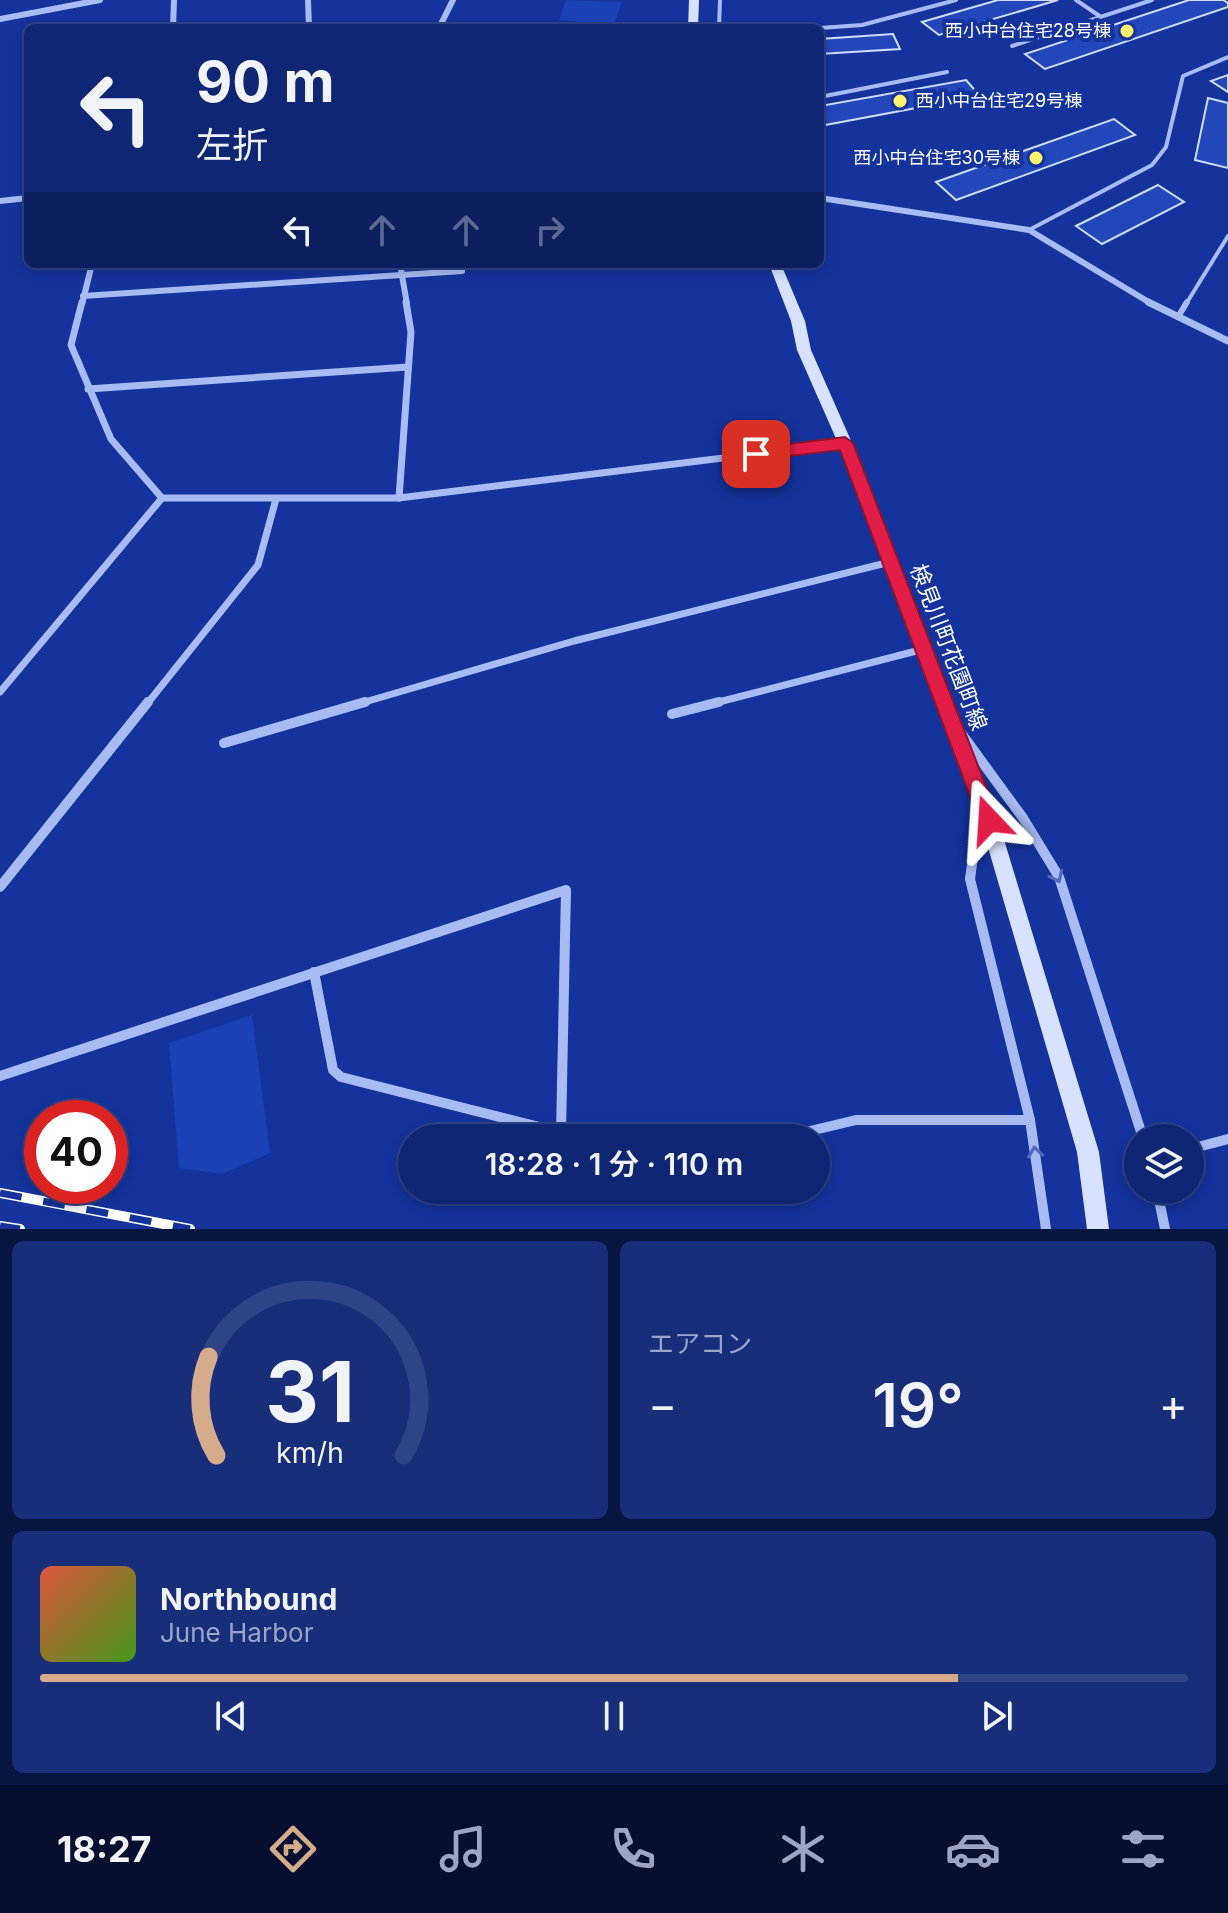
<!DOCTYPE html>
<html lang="ja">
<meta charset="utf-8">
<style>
:root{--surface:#0f2675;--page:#182e7a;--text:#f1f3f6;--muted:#9ba5c5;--line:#2f4387;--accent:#d6ab8b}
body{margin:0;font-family:Inter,"Noto Sans JP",sans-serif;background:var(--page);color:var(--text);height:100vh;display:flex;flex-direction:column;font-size:30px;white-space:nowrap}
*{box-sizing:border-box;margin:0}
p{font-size:26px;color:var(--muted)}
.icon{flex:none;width:44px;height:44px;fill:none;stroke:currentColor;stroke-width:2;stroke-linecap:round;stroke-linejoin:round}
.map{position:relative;height:1229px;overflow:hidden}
.side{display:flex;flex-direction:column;gap:12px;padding:12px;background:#081540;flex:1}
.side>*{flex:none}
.hud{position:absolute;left:24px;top:24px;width:800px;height:244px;border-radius:12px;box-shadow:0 4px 12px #0003,0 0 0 2px var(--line);background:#0f2675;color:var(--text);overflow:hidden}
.buttons{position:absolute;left:1124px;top:1124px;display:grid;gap:16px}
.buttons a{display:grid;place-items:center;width:80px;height:80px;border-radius:50%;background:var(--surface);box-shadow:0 4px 12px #0003,0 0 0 2px var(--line);font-size:40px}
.speed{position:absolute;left:24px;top:1100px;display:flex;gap:16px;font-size:40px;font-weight:700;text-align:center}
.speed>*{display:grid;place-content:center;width:104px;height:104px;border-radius:50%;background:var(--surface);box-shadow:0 4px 12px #0003,0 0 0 2px var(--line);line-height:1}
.speed .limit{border:12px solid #d22;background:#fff;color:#111}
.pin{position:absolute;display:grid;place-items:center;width:68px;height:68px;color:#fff;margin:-34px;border-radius:16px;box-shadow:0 4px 12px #0006}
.me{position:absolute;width:88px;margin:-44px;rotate:340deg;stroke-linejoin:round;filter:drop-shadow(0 0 6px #0008)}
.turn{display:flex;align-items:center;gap:28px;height:168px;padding:0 40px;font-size:36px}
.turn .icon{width:104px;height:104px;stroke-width:2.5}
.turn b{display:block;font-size:56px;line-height:68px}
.lanes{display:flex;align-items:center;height:76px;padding:0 40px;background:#0003;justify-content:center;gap:40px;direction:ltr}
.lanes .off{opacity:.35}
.big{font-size:60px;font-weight:600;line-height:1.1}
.side .tile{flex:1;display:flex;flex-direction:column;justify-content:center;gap:12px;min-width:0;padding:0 28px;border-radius:12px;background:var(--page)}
.side .dial{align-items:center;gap:0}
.dial svg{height:208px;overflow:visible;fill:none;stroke:var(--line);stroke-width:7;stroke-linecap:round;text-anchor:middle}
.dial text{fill:var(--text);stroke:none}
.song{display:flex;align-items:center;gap:24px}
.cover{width:96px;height:96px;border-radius:12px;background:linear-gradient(135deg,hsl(10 70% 55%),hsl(100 70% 35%))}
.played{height:8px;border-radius:4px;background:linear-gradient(90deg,var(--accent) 80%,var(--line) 80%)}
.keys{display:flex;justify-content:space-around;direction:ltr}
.heat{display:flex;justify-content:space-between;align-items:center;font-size:44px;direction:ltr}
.side .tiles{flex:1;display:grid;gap:12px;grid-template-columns:1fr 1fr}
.tile:last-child{grid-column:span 2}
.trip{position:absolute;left:398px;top:1124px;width:432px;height:80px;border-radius:40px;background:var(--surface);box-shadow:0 4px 12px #0003,0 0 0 2px var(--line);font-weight:600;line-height:80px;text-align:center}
.dock{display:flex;height:128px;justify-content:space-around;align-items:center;background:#060f2f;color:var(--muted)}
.dock .icon{width:56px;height:56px}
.dock .selected{color:var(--accent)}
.dock b{font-size:36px;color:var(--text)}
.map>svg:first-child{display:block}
.green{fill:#1b41b6}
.building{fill:#2247bb;stroke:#d1dcfd;stroke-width:2}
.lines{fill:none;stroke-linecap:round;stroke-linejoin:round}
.lane-far1{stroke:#a9bbf3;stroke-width:4}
.lane{stroke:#a9bbf3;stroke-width:6}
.street-far2{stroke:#a9bbf3;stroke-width:6}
.street-far1{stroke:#a9bbf3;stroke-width:7}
.street{stroke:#a9bbf3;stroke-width:10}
.secondary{fill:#d8e1fd;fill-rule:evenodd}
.rail-casing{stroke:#fff;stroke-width:10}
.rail{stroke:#14339c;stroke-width:7;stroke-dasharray:22;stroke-linecap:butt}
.oneway{stroke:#5069bf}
.route{fill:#e11d48;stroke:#92132f;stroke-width:2}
.poi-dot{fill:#fff36b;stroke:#14339c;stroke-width:3}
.labels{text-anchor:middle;stroke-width:8;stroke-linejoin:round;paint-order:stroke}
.far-poi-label{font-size:18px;fill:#fff;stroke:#14339c;text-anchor:end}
.street-label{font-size:22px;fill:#fff;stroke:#14339c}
</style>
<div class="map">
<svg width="1228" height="1229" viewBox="0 0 1228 1229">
<rect width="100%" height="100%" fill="#14339c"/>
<g class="green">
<polygon points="566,0 622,2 614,25 559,20"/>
<polygon points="252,1015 270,1153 222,1174 179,1168 169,1043"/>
</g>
<g class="building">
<polygon points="998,0 1058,0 939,35 922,22"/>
<polygon points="1189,0 1223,0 1228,3 1228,7 1045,69 1025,54"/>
<polygon points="893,34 900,49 820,54 820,39"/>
<polygon points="1228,75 1228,92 1211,81"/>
<polygon points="966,80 980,96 820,126 820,106"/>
<polygon points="1208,98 1228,103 1228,168 1195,160"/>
<polygon points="1114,119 1135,135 956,200 936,182"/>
<polygon points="1158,185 1184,202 1102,244 1076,226"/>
</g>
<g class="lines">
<g class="lane-far1">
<polyline points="1076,0 1101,17"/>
<polyline points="719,28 720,0"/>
<polyline points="820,28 862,25 956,0"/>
<polyline points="1012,46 1152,0"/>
<polyline points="820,97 947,72"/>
<polyline points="1029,230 1152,165 1166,147 1183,76 1228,57"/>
<polyline points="1186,304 1228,236"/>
</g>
<polyline class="lane" points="1178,317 1187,302"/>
<g class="street-far2">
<polyline points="308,0 309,28"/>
<polyline points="0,19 100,0"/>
<polyline points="173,28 174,0"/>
<polyline points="439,28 453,0"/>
<polyline points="820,198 1029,230 1152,304"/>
<polyline points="0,201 28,198"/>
<polyline points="400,264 407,304"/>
<polyline points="83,296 462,271"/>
<polyline points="82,304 92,264"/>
</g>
<g class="street-far1">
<polyline points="82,302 71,345 111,439 162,498 399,498 845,443"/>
<polyline points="1148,302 1228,341"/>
<polyline points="88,389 408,367"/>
<polyline points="399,498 411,332 406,302"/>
<polyline points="0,692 162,498"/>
<polyline points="147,704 258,565 276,499"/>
<polyline points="358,704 574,641 890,562"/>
<polyline points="711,704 924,649"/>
</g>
<g class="street">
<polyline points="672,714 719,702"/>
<polyline points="961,733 1023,818 1059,877 1143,1138"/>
<polyline points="224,743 365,702"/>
<polyline points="988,822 974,849 970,879 1030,1120 1046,1229"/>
<polyline points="0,887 148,702"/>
<polyline points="314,972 333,1070 341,1077 583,1138"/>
<polyline points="0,1076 566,890 561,1133"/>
<polyline points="781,1138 856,1120 1030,1120"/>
<polyline points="1190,1149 1228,1139"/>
<polyline points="1157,1190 1165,1229"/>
</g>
<g class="secondary">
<polygon points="689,0 699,0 698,28 688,28"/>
<polygon points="769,264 781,264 805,321 811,350 852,443 998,820 1099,1152 1109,1229 1087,1229 1077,1152 980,820 838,443 797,350 791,321"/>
</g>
<defs>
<g id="rail">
<polyline points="0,1193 190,1229"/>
<polyline points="0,1226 20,1229"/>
</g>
</defs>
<use href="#rail" class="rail-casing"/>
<use href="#rail" class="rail"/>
</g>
<defs><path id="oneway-chevron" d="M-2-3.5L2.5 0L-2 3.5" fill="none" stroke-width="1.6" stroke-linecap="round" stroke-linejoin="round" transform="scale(2)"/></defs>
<g class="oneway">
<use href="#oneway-chevron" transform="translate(1057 877) rotate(65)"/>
<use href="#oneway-chevron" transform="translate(1035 1152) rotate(-98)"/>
</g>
<polygon class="route" points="845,437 853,443 999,820 996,827 989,830 982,827 979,820 840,450 756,460 748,454 756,448"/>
<g class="poi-dot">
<circle cx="1127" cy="31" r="8"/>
<circle cx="900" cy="101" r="8"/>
<circle cx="1036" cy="158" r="8"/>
</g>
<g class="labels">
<g class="far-poi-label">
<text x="1111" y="37">西小中台住宅28号棟</text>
<text x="916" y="107" text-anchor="start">西小中台住宅29号棟</text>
<text x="1020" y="164">西小中台住宅30号棟</text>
</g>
<g class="street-label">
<text transform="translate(949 647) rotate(69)" y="8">検見川町花園町線</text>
</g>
</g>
</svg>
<div class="buttons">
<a><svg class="icon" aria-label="layers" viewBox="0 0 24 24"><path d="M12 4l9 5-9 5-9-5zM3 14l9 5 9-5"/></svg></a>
</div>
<div class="speed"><div class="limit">40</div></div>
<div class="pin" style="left:756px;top:454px;background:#d93025"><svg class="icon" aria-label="arrive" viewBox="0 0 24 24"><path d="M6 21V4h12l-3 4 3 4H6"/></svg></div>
<svg class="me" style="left:989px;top:820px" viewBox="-20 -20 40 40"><path d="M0-17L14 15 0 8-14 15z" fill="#e11d48" stroke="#fff" stroke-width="4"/></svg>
<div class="trip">18:28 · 1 分 · 110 m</div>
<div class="hud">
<div class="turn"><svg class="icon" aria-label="left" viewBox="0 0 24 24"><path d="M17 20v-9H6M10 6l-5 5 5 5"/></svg><div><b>90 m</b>左折</div></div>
<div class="lanes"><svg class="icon" aria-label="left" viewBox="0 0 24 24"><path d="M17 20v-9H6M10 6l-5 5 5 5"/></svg><svg class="icon off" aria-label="ahead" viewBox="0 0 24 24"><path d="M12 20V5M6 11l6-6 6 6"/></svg><svg class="icon off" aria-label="ahead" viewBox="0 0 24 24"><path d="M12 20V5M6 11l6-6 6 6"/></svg><svg class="icon off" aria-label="right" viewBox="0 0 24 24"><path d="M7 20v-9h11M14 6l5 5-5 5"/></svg></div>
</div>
</div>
<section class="side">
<div class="tiles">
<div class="tile dial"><svg viewBox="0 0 100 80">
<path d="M14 69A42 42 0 1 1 86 69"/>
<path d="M14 69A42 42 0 0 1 11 31" stroke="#d6ab8b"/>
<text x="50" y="56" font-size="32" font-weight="700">31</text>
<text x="50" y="72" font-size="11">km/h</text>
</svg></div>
<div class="tile"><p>エアコン</p>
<div class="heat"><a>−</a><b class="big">19°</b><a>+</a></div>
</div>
<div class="tile">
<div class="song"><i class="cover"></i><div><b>Northbound</b><p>June Harbor</p></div></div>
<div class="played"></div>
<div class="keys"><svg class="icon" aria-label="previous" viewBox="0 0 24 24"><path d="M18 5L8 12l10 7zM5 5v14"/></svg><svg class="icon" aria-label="pause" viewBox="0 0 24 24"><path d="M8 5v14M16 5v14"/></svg><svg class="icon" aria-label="next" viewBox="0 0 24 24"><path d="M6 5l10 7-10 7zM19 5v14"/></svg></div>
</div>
</div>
</section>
<nav class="dock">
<b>18:27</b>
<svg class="icon selected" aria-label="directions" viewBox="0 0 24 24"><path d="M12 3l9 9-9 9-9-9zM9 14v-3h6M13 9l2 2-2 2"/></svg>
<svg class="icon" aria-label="music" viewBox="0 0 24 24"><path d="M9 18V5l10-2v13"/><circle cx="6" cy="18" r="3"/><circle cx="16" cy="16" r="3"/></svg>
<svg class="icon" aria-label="phone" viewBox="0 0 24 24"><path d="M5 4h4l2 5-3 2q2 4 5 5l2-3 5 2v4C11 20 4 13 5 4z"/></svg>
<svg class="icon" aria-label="climate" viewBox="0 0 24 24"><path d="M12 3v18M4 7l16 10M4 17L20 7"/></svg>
<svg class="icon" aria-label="car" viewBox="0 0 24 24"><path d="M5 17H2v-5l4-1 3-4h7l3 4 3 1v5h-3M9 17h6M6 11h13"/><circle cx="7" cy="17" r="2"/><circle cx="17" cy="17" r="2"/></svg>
<svg class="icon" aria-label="filters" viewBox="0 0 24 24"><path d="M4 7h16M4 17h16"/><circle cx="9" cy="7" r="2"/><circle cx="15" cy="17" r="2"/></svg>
</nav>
